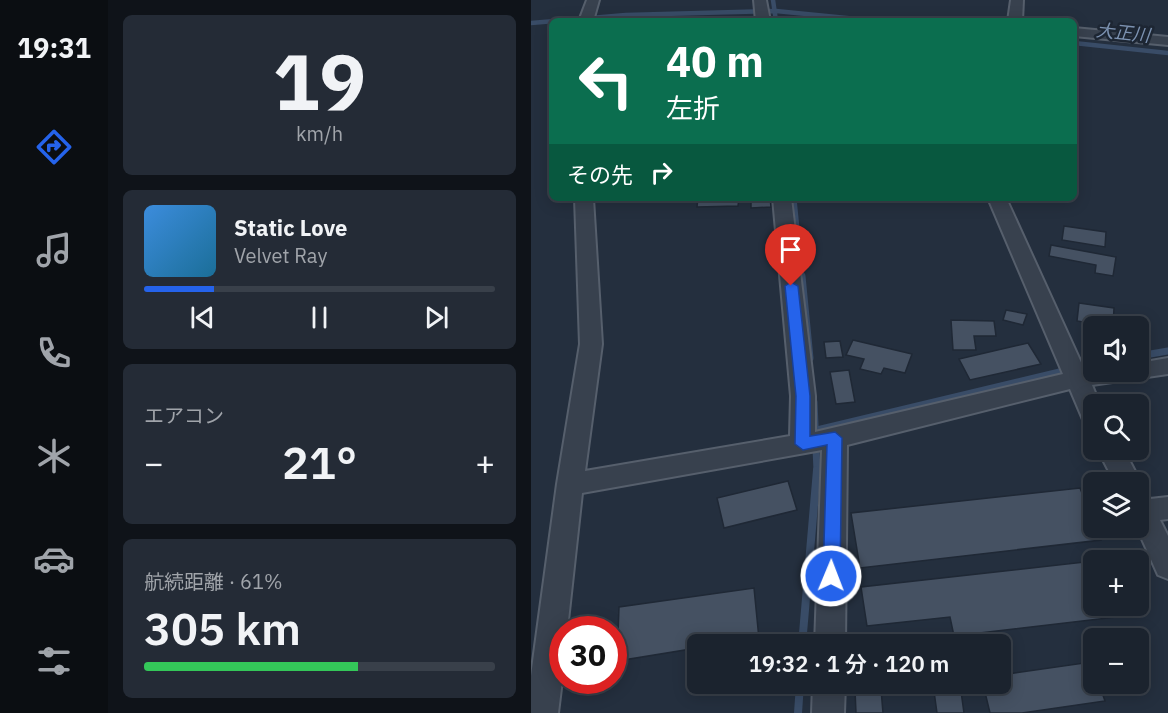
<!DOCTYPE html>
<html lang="ja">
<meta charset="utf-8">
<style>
:root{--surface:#1b232e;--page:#242b36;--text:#f1f3f6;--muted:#a0a4aa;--line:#39404a;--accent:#2563eb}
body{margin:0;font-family:"IBM Plex Sans","Noto Sans JP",sans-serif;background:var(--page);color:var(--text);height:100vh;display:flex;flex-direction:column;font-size:22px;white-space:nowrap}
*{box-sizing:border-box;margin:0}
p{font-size:20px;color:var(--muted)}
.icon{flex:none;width:33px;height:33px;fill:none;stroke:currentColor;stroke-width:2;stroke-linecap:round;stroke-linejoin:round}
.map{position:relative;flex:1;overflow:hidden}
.sheet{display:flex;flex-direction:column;gap:15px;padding:15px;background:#0f1319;width:423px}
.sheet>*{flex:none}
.guide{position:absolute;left:18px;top:18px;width:528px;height:183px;border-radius:9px;box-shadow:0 3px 15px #0003,0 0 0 2px var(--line);background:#0b6e4f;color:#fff;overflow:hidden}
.controls{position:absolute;left:552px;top:316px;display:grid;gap:12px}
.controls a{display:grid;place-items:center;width:66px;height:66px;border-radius:9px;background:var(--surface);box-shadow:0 3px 15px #0003,0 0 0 2px var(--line);font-size:30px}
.speed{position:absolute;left:18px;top:616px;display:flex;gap:12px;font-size:30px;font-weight:700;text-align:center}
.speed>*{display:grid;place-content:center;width:78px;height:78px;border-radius:50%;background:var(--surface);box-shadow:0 3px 15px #0003,0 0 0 2px var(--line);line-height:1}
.speed .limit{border:9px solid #d22;background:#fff;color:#111}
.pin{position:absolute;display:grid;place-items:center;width:51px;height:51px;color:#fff;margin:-62px -26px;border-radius:50% 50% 50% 0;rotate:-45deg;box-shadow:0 0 6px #0007}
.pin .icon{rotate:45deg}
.me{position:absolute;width:66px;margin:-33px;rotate:1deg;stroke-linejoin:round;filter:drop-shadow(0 0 4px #0008)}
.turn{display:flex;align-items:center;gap:21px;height:126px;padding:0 18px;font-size:27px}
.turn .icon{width:78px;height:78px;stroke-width:2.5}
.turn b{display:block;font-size:42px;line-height:51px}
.then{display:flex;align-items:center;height:57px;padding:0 18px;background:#0003;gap:12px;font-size:22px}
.big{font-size:45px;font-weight:600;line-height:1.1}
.sheet .widget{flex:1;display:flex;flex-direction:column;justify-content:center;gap:9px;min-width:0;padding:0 21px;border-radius:9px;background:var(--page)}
.sheet .dial{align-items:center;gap:0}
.dial b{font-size:78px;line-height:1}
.song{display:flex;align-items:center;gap:18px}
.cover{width:72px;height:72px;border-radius:9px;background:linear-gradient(135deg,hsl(210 70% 55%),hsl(200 70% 35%))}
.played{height:6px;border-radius:3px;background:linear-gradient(90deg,var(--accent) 20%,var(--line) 20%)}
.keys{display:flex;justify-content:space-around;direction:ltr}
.heat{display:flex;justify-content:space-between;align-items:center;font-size:33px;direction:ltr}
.charge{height:9px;border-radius:4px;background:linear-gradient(90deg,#34c759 61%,var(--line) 0)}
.trip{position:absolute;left:156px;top:634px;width:324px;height:60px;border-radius:9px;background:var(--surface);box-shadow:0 3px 15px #0003,0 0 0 2px var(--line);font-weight:600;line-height:60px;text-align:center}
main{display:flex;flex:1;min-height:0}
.tabs{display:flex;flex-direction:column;width:108px;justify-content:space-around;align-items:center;background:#0b0e12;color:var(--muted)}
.tabs .icon{width:42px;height:42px}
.tabs .selected{color:var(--accent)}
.tabs b{font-size:27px;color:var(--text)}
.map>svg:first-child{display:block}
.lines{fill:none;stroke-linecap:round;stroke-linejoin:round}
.stream-far3{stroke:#394c67;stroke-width:4.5}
.stream-far2{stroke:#394c67;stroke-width:5}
.stream-far1{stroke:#394c67;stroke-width:7}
.stream{stroke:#394c67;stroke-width:8}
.building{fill:#455162;stroke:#1f2835;stroke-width:1.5}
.minor-casing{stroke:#565f6c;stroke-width:4}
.minor{fill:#38414e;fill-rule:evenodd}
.route{fill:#2563eb;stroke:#184099;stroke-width:1.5}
.labels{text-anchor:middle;stroke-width:5;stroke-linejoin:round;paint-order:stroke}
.far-water-label{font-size:18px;font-style:italic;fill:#7c92b1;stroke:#1d2633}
</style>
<main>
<nav class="tabs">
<b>19:31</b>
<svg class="icon selected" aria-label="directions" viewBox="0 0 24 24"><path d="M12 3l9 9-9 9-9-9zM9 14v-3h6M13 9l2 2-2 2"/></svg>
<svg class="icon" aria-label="music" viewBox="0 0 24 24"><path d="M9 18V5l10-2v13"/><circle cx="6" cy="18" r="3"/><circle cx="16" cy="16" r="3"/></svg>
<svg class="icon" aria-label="phone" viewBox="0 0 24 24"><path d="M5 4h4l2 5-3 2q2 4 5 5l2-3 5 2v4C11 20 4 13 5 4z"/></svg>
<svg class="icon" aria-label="climate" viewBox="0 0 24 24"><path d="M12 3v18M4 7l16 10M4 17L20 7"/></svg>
<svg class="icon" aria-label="car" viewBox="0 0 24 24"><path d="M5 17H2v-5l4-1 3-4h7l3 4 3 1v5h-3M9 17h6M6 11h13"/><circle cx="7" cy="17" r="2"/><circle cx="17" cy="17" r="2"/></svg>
<svg class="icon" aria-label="filters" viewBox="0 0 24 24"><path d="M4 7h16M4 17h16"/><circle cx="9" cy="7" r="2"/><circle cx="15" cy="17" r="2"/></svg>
</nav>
<section class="sheet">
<div class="widget dial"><b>19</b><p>km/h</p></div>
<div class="widget">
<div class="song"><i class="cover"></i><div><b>Static Love</b><p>Velvet Ray</p></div></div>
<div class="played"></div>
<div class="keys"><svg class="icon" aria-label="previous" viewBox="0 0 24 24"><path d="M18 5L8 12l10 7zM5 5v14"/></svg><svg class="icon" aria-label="pause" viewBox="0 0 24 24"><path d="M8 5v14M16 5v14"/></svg><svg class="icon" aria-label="next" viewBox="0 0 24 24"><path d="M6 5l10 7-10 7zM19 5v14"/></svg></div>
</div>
<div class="widget"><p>エアコン</p>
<div class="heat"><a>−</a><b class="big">21°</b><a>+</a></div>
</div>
<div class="widget"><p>航続距離 · 61%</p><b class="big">305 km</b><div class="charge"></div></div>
</section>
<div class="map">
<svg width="637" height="713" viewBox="0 0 637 713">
<rect width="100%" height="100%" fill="#242f3e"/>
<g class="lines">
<g class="stream-far3">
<polyline points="242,0 245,21"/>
<polyline points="0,23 95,15 245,11 346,21"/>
<polyline points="543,43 637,53"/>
</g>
<polyline class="stream-far2" points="263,198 271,278"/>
<g class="stream-far1">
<polyline points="271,276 279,358"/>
<polyline points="608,356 637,351"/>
<polyline points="283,402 286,471"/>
<polyline points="286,430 562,364"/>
</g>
<g class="stream">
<polyline points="271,645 286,470"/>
<polyline points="267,713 269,684"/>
</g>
</g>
<g class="building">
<polygon points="167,198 208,198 207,206 166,207"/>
<polygon points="220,198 239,198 240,207 220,208"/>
<polygon points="533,226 575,232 574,247 531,240"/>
<polygon points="520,245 585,257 582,276 564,273 565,265 518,256"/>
<polygon points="548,303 583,308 582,327 546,321"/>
<polygon points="475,310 496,314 492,325 472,320"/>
<polygon points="420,320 463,321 465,336 443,336 445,350 422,350"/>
<polygon points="555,329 562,330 562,350 557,350"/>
<polygon points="322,340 381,354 374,373 353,368 350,374 329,369 333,359 315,355"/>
<polygon points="309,341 312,357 295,358 293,342"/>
<polygon points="497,343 510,364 439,380 428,359"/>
<polygon points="318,370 324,402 305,404 299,372"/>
<polygon points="257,481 266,510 193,528 186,498"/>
<polygon points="549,488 562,521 562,528 565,528 570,540 329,568 320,513"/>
<polygon points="589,558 590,561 562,561 562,606 607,606 611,614 423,636 419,617 336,626 330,587"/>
<polygon points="223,588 228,639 189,645 166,645 166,648 86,661 88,607"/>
<polygon points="560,662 562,684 568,684 574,701 491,713 459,713 452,684 470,684 470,675"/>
<polygon points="402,684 429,684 433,713 406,713"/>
<polygon points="350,689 352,713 325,713 324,690"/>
</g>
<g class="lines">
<defs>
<g id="minor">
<polygon points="56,0 68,0 62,21 48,21"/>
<polygon points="223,0 235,0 239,21 225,21"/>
<polygon points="480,0 492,0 491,21 477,21"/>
<polygon points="543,28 637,37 637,45 543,36"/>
<polygon points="44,198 62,198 71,344 54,471 259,436 260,396 242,198 260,198 284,396 284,432 532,374 457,198 475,198 553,369 562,368 562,372 608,372 608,363 637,358 637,374 561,385 569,405 562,405 562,424 553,422 539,389 316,445 314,645 284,645 291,450 51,493 36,630 32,630 32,672 27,713 0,713 0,676 26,484 49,344"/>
<polygon points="567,450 593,450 610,483 608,488 608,483 584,483"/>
<polygon points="608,492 617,495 619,499 637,497 637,519 629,520 637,536 637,579 627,575 606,528"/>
<polygon points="282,684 314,684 313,713 281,713"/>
</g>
</defs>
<use href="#minor" class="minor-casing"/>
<use href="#minor" class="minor"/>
</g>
<polygon class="route" points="260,282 267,286 279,396 279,436 304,432 311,438 309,576 307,581 300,584 294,581 292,576 296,445 272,450 264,444 265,396 254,286"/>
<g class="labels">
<g class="far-water-label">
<text transform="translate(592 33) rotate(6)" y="6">大正川</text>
</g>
</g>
</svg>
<div class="controls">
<a><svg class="icon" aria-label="sound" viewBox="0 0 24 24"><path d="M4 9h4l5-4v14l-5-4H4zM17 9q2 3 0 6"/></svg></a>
<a><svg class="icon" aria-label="search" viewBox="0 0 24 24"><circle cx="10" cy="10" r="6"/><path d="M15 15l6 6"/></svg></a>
<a><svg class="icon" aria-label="layers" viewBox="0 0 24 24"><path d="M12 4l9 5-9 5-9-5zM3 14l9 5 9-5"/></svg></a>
<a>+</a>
<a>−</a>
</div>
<div class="speed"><div class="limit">30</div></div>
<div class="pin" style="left:260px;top:286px;background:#d93025"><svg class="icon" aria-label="arrive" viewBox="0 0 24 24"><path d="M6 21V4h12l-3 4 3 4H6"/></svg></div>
<svg class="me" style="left:300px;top:576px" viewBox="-20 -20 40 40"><circle r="17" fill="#2563eb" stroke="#fff" stroke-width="3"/><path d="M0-11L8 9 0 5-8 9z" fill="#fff"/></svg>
<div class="trip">19:32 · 1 分 · 120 m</div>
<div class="guide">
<div class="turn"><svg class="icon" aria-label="left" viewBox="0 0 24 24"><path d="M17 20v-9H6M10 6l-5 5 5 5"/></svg><div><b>40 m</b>左折</div></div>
<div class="then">その先<svg class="icon" aria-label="right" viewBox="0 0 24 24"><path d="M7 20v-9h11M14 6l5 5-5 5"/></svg></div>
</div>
</div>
</main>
